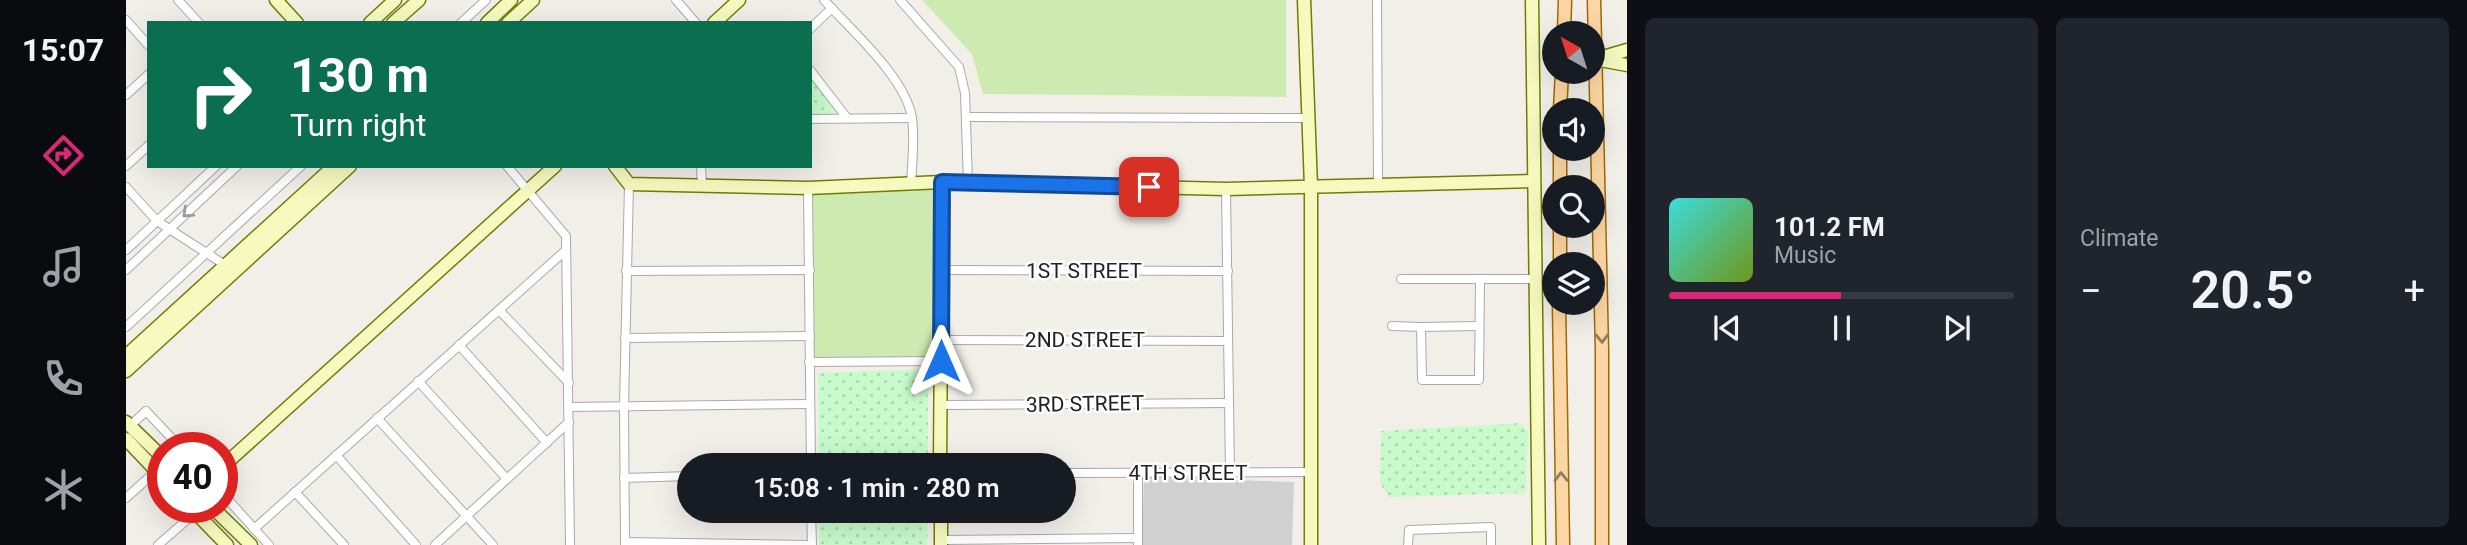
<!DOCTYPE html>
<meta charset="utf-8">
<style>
:root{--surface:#171b24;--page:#20242c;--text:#f1f3f6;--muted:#9ea1a6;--line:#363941;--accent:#db2777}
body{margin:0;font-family:Roboto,sans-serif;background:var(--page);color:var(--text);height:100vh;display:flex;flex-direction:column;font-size:26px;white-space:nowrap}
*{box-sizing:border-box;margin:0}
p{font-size:23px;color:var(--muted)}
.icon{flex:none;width:38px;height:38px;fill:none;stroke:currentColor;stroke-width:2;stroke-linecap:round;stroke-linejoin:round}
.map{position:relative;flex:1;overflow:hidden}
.drawer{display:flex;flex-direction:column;gap:18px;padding:18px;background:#0d0f14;width:840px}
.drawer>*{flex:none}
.banner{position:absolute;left:21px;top:21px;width:665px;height:147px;border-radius:0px;box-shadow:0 7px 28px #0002;background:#0b6e4f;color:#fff;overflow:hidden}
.needle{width:46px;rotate:321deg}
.buttons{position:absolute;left:1416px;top:21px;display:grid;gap:14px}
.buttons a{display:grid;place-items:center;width:63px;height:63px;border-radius:50%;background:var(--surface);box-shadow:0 7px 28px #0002;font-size:35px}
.speed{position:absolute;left:21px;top:432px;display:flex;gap:14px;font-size:35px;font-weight:700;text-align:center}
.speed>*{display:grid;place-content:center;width:91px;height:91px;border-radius:50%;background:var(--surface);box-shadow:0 7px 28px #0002;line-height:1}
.speed .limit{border:10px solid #d22;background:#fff;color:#111}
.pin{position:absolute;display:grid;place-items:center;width:60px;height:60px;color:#fff;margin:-30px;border-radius:14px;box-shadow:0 4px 10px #0006}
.me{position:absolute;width:77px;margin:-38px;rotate:0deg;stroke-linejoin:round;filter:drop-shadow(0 0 5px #0008)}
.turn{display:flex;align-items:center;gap:24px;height:147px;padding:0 28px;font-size:32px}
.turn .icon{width:91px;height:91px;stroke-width:2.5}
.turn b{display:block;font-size:49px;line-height:60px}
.big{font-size:52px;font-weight:600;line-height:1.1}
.drawer .widget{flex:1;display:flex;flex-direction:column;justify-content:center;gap:10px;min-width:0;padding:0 24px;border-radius:10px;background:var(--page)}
.song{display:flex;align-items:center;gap:21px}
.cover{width:84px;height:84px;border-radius:10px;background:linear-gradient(135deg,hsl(180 70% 55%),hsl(80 70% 35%))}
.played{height:7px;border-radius:4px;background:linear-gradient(90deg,var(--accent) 50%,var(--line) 50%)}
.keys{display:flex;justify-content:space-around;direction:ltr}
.heat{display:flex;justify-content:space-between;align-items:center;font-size:38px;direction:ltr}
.drawer .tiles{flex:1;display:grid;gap:18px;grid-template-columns:repeat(2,1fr)}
.trip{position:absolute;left:551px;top:453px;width:399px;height:70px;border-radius:35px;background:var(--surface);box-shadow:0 7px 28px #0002;font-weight:600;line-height:70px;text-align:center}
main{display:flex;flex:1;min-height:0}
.menu{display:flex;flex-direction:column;width:126px;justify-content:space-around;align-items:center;background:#090b0e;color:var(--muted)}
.menu .icon{width:49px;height:49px}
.menu .on{color:var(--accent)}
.menu b{font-size:32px;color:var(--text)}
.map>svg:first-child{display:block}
.religious{fill:#d0d0d0}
.grass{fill:#cdebb0}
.park{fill:url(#park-dots)}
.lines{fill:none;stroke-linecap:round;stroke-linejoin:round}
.street-casing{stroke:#a9a9a9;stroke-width:10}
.secondary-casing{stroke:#707d05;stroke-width:15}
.primary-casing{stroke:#a06b00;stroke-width:15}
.street{stroke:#fff;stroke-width:8}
.secondary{stroke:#f7fabf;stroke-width:12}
.primary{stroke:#fcd6a4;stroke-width:12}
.oneway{stroke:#9c9c9c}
.oneway2{stroke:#8f7c63}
.route-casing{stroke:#114b97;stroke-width:18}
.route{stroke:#1a73e8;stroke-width:12}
.labels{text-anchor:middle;stroke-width:5;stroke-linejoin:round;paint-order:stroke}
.street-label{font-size:21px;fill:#222;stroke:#fff}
</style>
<main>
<nav class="menu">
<b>15:07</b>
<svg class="icon on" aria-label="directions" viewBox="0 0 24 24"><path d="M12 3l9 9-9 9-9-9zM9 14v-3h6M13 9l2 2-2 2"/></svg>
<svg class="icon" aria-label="music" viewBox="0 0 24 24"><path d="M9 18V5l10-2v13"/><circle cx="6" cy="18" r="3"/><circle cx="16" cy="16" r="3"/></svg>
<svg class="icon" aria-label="phone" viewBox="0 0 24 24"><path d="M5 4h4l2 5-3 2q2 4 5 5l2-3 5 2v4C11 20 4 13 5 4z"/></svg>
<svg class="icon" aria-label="climate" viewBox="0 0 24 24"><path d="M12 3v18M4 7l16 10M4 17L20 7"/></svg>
</nav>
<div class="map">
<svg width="1501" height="545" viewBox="0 0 1501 545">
<defs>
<pattern id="park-dots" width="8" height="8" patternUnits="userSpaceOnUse" patternTransform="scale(1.75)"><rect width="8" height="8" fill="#c8facc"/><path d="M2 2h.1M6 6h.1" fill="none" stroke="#acd6af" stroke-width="1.8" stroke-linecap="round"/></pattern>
</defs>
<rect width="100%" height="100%" fill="#f2efe9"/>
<polygon class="religious" points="1018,477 1168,482 1166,545 1016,545"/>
<g class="grass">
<polygon points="796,0 1160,0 1160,97 857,94 846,54"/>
<polygon points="816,182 815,361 683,362 682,188"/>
</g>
<g class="park">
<polygon points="684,70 721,118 684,119"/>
<polygon points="802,369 802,465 692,465 692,373"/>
<polygon points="1395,423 1402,432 1400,493 1263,497 1254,483 1255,431"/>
<polygon points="693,511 802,511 801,545 693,545"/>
</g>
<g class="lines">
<defs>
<g id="street">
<polyline points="52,0 73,23"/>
<polyline points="550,0 570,23"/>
<path d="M698 0C725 30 780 78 786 118 789 139 786 163 785 184"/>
<polyline points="774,0 833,67 839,93 842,183"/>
<polyline points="1251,0 1252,185"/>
<polyline points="0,20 23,46"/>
<polyline points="335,23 360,0"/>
<polyline points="684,29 706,8"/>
<polyline points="684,70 721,118"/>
<polyline points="0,95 23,74"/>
<polyline points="840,117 1183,118"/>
<polyline points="684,119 786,118"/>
<polyline points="0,166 23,145"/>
<polyline points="381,166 440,236 444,545"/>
<polyline points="575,166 576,185"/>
<polyline points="0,187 31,221 99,265"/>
<polyline points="682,188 685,466"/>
<polyline points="1100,189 1104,473"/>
<polyline points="0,250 90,166"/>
<polyline points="0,270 111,166"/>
<polyline points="815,270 1102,271"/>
<polyline points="500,271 684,270"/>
<polyline points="1275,279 1354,279"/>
<polyline points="373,310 443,383"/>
<polyline points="1266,326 1295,327 1296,380 1353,380 1354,279 1409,279"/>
<polyline points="0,327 175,166"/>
<polyline points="1295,327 1353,326"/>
<polyline points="499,338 684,336"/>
<polyline points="815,340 1102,341"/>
<polyline points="333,345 421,443"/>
<polyline points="683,362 815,361"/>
<polyline points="292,381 381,479"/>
<polyline points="815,405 1103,403"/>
<polyline points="443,407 684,404"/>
<polyline points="251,418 367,545"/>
<polyline points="4,426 20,411 55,448"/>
<polyline points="210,455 290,545"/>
<polyline points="938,473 1185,472"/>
<polyline points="1012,474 1012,545"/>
<polyline points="498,478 564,476"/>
<polyline points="169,492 218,545"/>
<polyline points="96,493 143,545"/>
<polyline points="0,498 30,471"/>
<polyline points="685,511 686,545"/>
<polyline points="128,529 440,250"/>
<polyline points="815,540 1012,538"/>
<polyline points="499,542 686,545"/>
<polyline points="32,545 70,512"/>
<polyline points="309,545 443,422"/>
<polyline points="499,545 498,406 503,184"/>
<polyline points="1282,545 1283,530 1365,527 1365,545"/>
</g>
<g id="secondary">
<polyline points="150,0 171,23"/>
<polyline points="1178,0 1185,187 1185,545"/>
<polyline points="1406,0 1413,545"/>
<polyline points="244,23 269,0"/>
<polyline points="267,23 293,0"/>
<polyline points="361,23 385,0"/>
<polyline points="382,23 407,0"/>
<polyline points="588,23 613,0"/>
<polyline points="1470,59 1501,50"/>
<polyline points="1474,60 1501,65"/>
<polyline points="489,166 503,184 682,188 816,182 1100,189 1407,181"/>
<polyline points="0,356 208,166"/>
<polyline points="0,371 224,166"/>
<polyline points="0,422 37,458"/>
<polyline points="0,439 37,478"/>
<polyline points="814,466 816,182"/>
<polyline points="96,467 429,166"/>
<polyline points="65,508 101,545"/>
<polyline points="87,508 125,545"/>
<polyline points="815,511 815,545"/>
</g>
<g id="primary">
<polyline points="1468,0 1476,351 1476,545"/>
<polyline points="1438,33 1439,0"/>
<polyline points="1434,110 1436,72"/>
<polyline points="1434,187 1434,149"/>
<polyline points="1434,264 1434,226"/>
<polyline points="1433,303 1437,545"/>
</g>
</defs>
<use href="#street" class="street-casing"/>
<use href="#secondary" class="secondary-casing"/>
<use href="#primary" class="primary-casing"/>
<use href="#street" class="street"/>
<use href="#secondary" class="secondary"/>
<use href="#primary" class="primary"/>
</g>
<defs><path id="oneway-chevron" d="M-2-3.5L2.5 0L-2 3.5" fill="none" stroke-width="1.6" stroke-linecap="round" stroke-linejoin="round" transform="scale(1.75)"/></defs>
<use class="oneway" href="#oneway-chevron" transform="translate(61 213) rotate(137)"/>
<g class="oneway2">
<use href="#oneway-chevron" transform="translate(1476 338) rotate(89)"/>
<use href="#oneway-chevron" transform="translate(1435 477) rotate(-91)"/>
</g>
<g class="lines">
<defs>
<polyline id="route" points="815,361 816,182 1023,187"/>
</defs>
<use href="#route" class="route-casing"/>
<use href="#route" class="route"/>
</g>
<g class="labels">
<g class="street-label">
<text x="958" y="278">1ST STREET</text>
<text x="959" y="347">2ND STREET</text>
<text transform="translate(959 404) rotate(-1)" y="7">3RD STREET</text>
<text x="1062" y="480">4TH STREET</text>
</g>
</g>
</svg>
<div class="buttons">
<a><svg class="needle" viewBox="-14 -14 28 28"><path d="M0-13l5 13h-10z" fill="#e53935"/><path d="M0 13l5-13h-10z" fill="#9ea1a6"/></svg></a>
<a><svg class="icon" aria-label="sound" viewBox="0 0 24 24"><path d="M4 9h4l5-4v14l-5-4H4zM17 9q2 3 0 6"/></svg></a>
<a><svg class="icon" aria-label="search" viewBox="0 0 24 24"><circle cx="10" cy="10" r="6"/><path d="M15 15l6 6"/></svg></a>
<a><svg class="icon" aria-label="layers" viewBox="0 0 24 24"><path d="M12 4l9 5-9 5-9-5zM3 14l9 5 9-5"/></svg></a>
</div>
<div class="speed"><div class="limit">40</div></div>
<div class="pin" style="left:1023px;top:187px;background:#d93025"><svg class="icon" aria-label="arrive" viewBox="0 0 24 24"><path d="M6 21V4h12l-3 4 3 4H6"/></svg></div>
<svg class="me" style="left:815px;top:361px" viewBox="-20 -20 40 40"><path d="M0-17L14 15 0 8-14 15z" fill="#1a73e8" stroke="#fff" stroke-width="4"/></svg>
<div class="trip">15:08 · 1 min · 280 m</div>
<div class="banner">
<div class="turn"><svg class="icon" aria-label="right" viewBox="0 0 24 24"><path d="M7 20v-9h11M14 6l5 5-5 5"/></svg><div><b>130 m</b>Turn right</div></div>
</div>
</div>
<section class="drawer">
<div class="tiles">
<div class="widget">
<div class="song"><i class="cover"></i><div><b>101.2 FM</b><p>Music</p></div></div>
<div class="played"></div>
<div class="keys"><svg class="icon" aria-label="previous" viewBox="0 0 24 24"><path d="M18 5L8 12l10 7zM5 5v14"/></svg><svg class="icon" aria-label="pause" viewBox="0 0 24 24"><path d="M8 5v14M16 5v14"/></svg><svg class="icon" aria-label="next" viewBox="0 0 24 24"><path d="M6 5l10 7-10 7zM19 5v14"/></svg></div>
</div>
<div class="widget"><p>Climate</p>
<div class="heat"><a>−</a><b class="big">20.5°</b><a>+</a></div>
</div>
</div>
</section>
</main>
